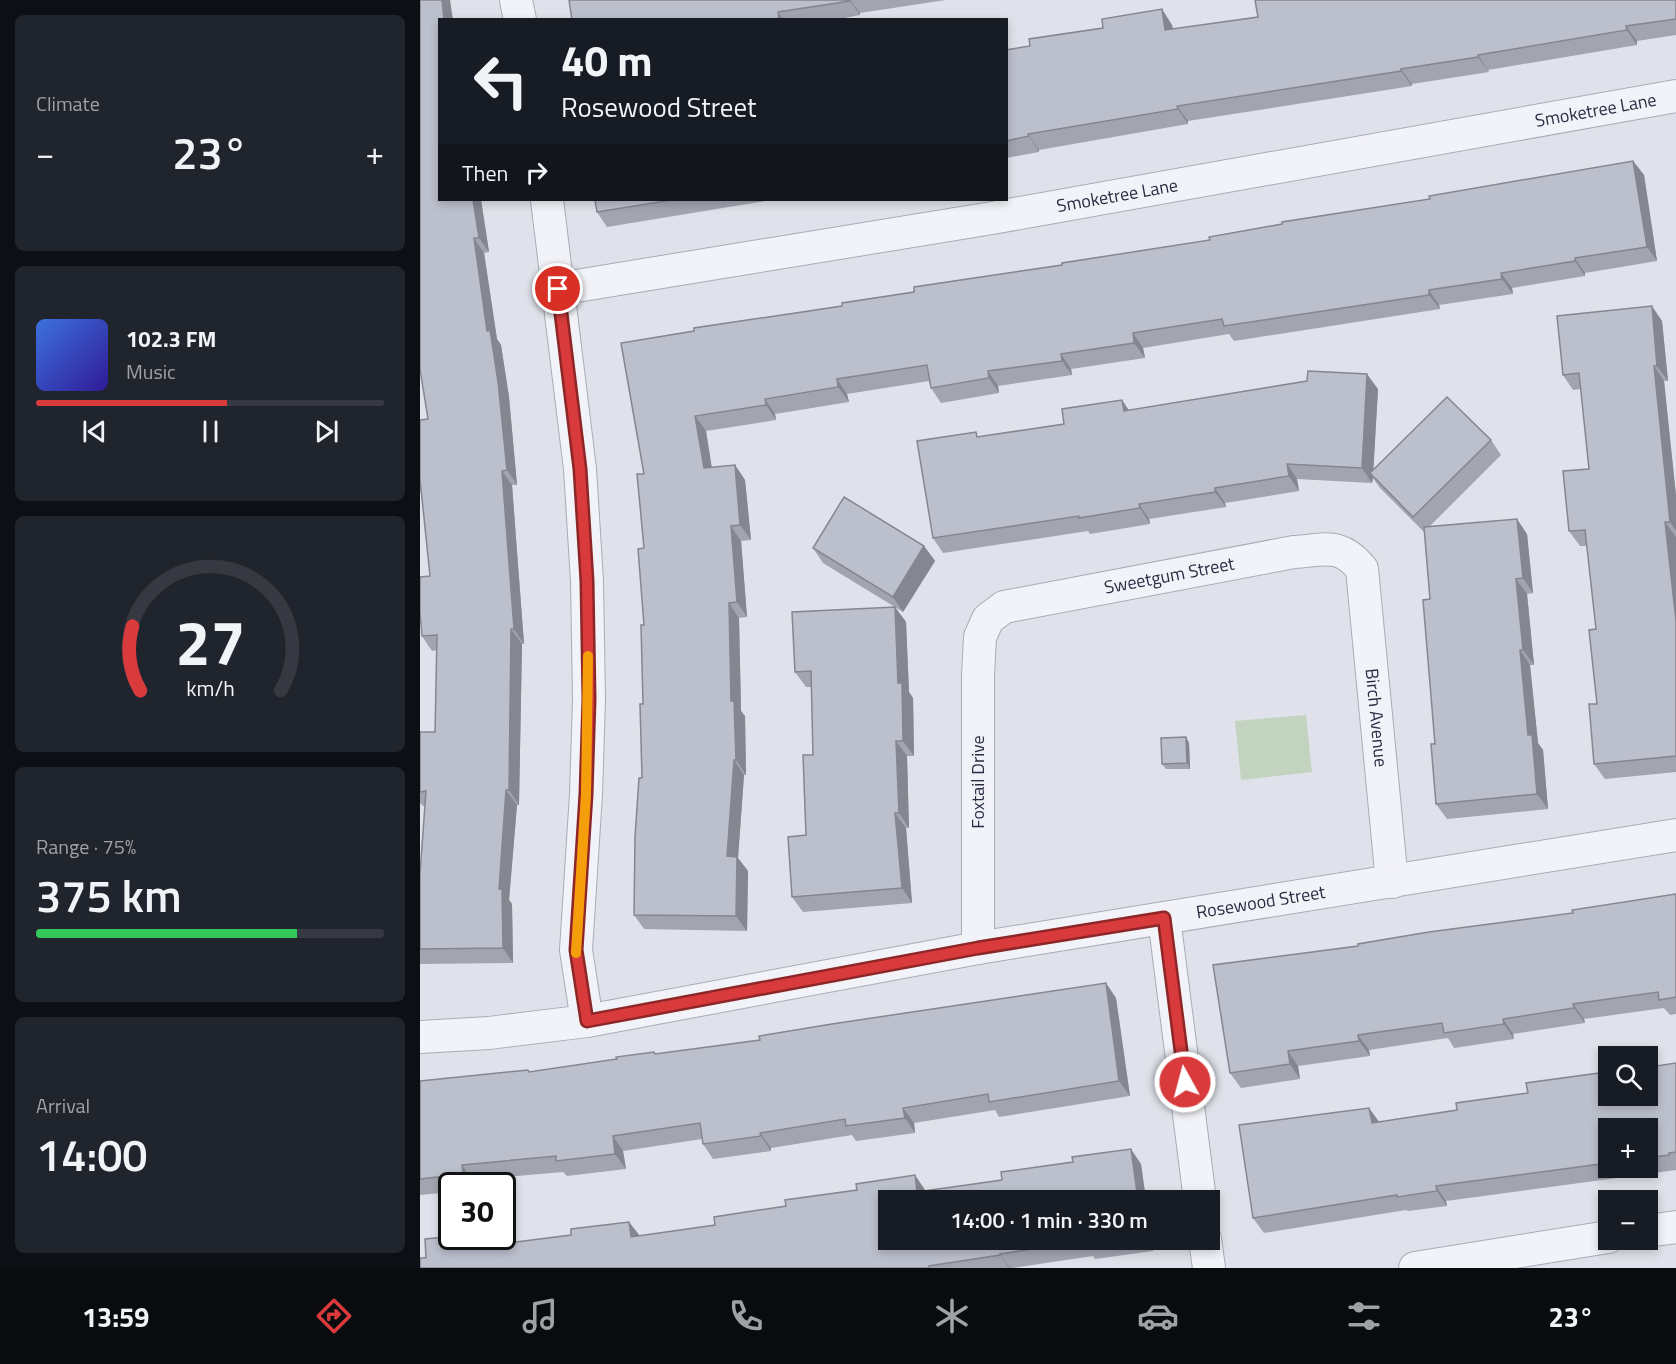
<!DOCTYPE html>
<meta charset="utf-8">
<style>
:root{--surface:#171b24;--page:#20242c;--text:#f1f3f6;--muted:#9ea1a6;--line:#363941;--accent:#d93a3c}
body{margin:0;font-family:"Titillium Web",sans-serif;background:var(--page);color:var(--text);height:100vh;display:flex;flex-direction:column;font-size:22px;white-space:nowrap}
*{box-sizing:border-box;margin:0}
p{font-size:20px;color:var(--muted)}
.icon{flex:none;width:33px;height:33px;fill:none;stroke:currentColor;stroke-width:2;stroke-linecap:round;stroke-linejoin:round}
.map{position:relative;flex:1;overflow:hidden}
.panel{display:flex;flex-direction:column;gap:15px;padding:15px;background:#0d0f14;width:420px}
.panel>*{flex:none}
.guide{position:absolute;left:18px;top:18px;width:570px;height:183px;border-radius:0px;box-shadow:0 3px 9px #0003;background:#171b24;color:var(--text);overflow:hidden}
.tools{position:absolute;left:1178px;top:1046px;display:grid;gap:12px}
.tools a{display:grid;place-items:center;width:60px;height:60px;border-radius:0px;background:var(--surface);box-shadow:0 3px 9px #0003;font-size:30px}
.speed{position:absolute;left:18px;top:1172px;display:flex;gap:12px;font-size:30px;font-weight:700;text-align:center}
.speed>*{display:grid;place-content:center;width:78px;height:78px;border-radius:50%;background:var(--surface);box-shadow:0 3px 9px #0003;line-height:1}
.speed .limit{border:3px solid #111;border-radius:9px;background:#fff;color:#111}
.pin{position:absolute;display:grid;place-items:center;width:51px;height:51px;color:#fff;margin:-26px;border:3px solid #fff;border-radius:50%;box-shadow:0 2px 6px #0007}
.me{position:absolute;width:66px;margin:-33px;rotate:353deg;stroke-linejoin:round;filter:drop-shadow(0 0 4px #0008)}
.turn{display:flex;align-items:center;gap:21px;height:126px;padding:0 24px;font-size:27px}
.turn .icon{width:78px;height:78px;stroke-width:2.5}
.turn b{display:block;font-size:42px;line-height:51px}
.then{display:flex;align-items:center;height:57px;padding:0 24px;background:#0003;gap:12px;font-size:22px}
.big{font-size:45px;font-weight:600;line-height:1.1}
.panel .card{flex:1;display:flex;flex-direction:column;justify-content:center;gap:9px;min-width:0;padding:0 21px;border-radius:9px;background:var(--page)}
.panel .dial{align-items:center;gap:0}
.dial svg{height:156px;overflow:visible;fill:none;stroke:var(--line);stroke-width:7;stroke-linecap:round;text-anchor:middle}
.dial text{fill:var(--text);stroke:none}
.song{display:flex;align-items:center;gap:18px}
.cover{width:72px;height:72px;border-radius:9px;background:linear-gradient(135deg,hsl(220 70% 55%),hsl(250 70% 35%))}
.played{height:6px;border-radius:3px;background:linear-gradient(90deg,var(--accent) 55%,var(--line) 55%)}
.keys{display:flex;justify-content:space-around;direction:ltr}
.heat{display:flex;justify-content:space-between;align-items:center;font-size:33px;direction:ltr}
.charge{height:9px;border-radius:4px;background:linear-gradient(90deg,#34c759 75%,var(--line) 0)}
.trip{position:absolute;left:458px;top:1190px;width:342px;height:60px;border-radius:0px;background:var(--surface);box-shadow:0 3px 9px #0003;font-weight:600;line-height:60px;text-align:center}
.menu{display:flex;height:96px;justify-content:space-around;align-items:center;background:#090b0e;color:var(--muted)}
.menu .icon{width:42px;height:42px}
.menu .selected{color:var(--accent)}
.menu b{font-size:27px;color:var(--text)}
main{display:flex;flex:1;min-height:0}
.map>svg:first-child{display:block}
.green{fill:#c2d4c0}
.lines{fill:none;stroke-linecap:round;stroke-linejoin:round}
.street-casing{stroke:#a8acb8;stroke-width:34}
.street{stroke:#f2f3f8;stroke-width:32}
.wall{fill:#a2a5b0;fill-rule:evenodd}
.shaded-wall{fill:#848690}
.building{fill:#bcc0cd;stroke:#848690;stroke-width:1.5}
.route-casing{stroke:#8d2627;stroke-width:15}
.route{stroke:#d93a3c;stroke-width:10}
.slow{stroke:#f59e0b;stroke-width:10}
.labels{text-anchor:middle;stroke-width:4.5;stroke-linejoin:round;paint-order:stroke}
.street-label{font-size:18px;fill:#272d42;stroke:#eff1f7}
</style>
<main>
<section class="panel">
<div class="card"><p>Climate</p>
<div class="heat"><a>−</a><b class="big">23°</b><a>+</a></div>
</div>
<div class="card">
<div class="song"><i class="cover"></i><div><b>102.3 FM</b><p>Music</p></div></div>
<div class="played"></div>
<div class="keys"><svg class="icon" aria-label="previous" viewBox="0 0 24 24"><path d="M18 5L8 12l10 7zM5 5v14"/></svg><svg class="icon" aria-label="pause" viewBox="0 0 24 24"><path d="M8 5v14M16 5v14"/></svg><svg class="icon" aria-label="next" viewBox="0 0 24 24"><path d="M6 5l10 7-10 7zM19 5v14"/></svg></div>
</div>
<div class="card dial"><svg viewBox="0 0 100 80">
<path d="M14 69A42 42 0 1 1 86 69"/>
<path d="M14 69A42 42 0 0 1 10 36" stroke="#d93a3c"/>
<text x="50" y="56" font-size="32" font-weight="700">27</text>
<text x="50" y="72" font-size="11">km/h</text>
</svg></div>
<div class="card"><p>Range · 75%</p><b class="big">375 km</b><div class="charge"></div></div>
<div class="card"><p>Arrival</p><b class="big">14:00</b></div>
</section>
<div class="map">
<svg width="1256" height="1268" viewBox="0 0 1256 1268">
<rect width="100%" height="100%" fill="#dfe2ea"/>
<polygon class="green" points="886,715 892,772 821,780 815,721"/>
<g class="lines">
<defs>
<g id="street">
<polyline points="96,0 100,20"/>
<polyline points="127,200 160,469 167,581 169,699 166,794 156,950 167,1021"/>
<path id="s1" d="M138 289 572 218 1256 96"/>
<polyline points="744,918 780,1200"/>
<path id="s2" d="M558 948V676L560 637 568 619 584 607 874 552C906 550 920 542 942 569L972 882"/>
<path id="s3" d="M0 1037 69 1033 167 1021 558 948 1256 835"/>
<polyline points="1227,1231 1256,1227"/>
<polyline points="785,1239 789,1268"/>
<polyline points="995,1268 1188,1237"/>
</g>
</defs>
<use href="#street" class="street-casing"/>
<use href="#street" class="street"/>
</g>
<g class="wall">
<polygon points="149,0 526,0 440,13 440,15 414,20 152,20"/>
<polygon points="1256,0 1256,35 1217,41 1217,45 1068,70 1069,72 992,84 992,86 768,121 768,124 619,150 619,152 586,158 586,50 752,25 753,29"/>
<polygon points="1213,161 1224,175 1237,261 1165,273 1165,276 1092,288 1093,294 1019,305 1020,309 814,341 809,334 723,348 725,358 651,369 652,375 578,386 579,393 521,403 511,388 509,381 427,394 429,402 355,414 356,420 286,431 292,468 315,465 325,480 331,540 321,541 327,617 319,618 321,711 325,716 326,775 324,775 318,858 328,871 327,931 224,929 214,915 222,778 224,625 224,474 201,343 422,306 494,292 790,240"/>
<polygon points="20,200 61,200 69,252 64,253 77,339 81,345 89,397 97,485 92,485 104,644 102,644 99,805 97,805 89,900 92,904 93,963 0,964 0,874 5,806 3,806 0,803 0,732 15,732 17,650 12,651 2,636 10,576 2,494 0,492 0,420 8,419"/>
<polygon points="175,200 351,200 187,227 177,212"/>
<polygon points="1242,321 1248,381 1244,381 1256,496 1256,772 1185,779 1174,764 1177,704 1176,629 1167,546 1160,546 1149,531 1169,469 1161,389 1153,390 1143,375"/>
<polygon points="958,389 953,470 1071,440 1081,455 1009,527 1107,534 1113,593 1107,594 1114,665 1110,665 1118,743 1123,750 1128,809 1027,819 1016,804 1010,599 1004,532 960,488 953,478 952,483 877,479 879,491 805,503 806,507 729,519 730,524 670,534 668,531 523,553 513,538 559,437 644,424 702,400 709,411"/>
<polygon points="504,546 515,561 483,612 403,563 393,548"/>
<polygon points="475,607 486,622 489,692 493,698 494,756 487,756 489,828 486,828 492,903 383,912 372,897 386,835 393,755 392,687 386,687 375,672"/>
<polygon points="766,737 769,743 770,769 746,769 742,764"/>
<polygon points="1256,894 1256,1014 1250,1015 1244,1008 1164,1019 1165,1023 1093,1034 1094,1039 1034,1048 1028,1038 949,1050 950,1056 878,1066 880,1079 821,1088 810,1073 938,946 1153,913"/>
<polygon points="696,998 710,1096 579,1117 575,1110 494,1123 495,1133 436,1141 432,1135 351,1148 351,1151 293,1159 283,1144 282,1139 203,1151 206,1169 147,1176 143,1172 52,1180 53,1185 32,1185 32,1192 0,1195 0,1081 110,1072 197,1059 234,1052 236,1054"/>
<path d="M1256 1063V1170L1026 1201 1027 1206 988 1211 986 1210 844 1233 833 1218 959 1122 1037 1110 1108 1093 1239 1066ZM1188 1128H1227V1167H1188Z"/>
<polygon points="721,1164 726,1200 468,1200 468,1239 732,1239 733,1251 675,1259 673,1256 593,1268 0,1268 6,1258 71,1245 151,1235 209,1222 219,1236 295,1225 366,1206 437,1190 495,1175 505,1191"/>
</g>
<g class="shaded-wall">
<polygon points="22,0 30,0 33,20 24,20"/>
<polygon points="430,0 440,13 440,15 430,1"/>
<polygon points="742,9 752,25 756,45 745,30"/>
<polygon points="358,12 363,20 360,20 359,18"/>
<polygon points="1206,26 1217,41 1217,45 1207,30"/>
<polygon points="1058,55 1068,70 1069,72 1058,57"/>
<polygon points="981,69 992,84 992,86 981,71"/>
<polygon points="757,106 768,121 768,124 758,109"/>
<polygon points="608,134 619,150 619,152 609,136"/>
<polygon points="1213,161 1224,175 1237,261 1227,247"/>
<polygon points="53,200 61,200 69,252 59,238"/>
<polygon points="54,238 64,253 77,339 81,345 89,397 97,485 87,470"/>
<polygon points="1155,258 1165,273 1165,276 1155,261"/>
<polygon points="1081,273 1092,288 1093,294 1082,279"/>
<polygon points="1009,290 1019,305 1020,309 1009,295"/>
<polygon points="1232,306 1242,321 1248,381 1237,366"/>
<polygon points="713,333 723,348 725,358 714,343"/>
<polygon points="641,354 651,369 652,375 642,361"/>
<polygon points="1234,366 1244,381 1256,496 1256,531 1250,522"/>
<polygon points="568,371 578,386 579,393 569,378"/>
<polygon points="947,374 958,389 953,477 950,473 953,478 952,483 942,468"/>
<polygon points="417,379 427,394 429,402 418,387"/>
<polygon points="345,399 355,414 356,420 346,405"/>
<polygon points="702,400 712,415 704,411"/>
<polygon points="275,416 286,431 294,483 284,468"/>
<polygon points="867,464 877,479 879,491 869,476"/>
<polygon points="315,465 325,480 331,540 320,525"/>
<polygon points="82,471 92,485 104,644 94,629"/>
<polygon points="795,488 805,503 806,507 795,492"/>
<polygon points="719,504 729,519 730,524 720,508"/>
<polygon points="1097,519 1107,534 1113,593 1103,578"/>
<polygon points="1245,522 1256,537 1256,621"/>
<polygon points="311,526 321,541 327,617 317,602"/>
<polygon points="504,546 515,561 483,612 473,597"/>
<polygon points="1096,579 1107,594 1114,665 1103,650"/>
<polygon points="309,603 319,618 321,711 325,716 326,775 316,760 311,701"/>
<polygon points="475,607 486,622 489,692 493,698 494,756 483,741 478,683"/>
<polygon points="91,629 102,644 99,805 89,790"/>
<polygon points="1100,650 1110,665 1118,743 1123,750 1128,809 1117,794 1108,735"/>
<polygon points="766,737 769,743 770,769 767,763"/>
<polygon points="476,741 487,756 489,828 479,813"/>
<polygon points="314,760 324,775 318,858 328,871 327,931 316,916 307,856"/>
<polygon points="86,790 97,805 89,900 92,904 93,963 83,948 79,889"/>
<polygon points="475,813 486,828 492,903 482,888"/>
<polygon points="686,983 696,998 710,1096 699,1081"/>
<polygon points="1153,1004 1164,1019 1165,1023 1154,1008"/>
<polygon points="1083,1019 1093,1034 1094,1039 1084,1024"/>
<polygon points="938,1035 949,1050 950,1056 939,1041"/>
<polygon points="868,1051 878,1066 880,1079 870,1064"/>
<polygon points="483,1108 494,1123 495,1133 485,1118"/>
<polygon points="949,1108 960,1123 952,1123"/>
<polygon points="340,1133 351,1148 351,1151 341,1136"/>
<polygon points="193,1136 203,1151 206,1169 195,1154"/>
<polygon points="711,1149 721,1164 726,1200 718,1200"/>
<polygon points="42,1165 52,1180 53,1185 50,1185 43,1174"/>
<polygon points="495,1175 505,1190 507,1200 497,1192"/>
<polygon points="1016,1186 1026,1201 1027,1206 1017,1191"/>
<polygon points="209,1222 220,1236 211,1237"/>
<polygon points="63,1236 65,1236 73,1248 64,1246"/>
<polygon points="725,1239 732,1239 733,1251"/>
<polygon points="580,1254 590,1268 589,1268"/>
</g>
<g class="building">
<polygon points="0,0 22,0 24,20 20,20 20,200 53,200 59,238 54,238 67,331 70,330 78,382 87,470 82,471 94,629 91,629 89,790 86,790 79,889 82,889 83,948 0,949 0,874 6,791 0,792 0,732 15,732 17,635 2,636 0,612 0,577 10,576 0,479 0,420 8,419 0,369"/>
<polygon points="149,0 430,0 430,1 358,12 359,18 349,20 152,20"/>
<polygon points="835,0 1256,0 1256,19 1206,26 1207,30 1058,55 1058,57 981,69 981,71 757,106 758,109 608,134 609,136 586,141 586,50 610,46 609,39 683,28 682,19 742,9 745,30 838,17"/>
<polygon points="1213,161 1227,247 1155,258 1155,261 1081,273 1082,279 1009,290 1009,295 804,326 802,319 713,333 714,343 641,354 642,361 568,371 569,378 511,388 507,365 417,379 418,387 345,399 346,405 275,416 284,468 315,465 320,525 311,526 317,602 309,603 311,701 314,701 316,760 314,760 307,856 317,857 316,916 214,915 215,837 219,778 222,778 220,704 223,704 221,625 224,625 218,549 224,548 217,474 224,474 201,343 274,331 274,328 422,306 422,303 494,292 494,287 642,265 642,263 790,240 789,237 862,224 862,222 1010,199 1009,196"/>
<polygon points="175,200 252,200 177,212"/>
<polygon points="1232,306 1237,366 1234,366 1250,522 1245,522 1256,621 1256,756 1174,764 1169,704 1177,704 1169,630 1176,629 1165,530 1149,531 1143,471 1169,469 1159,373 1143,375 1137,316"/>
<polygon points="888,371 947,374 942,468 867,464 869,476 795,488 795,492 719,504 720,508 659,518 659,516 513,538 497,441 556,432 557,437 644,424 642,409 702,400 704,411 887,381"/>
<polygon points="1027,397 1071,440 993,517 950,473"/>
<polygon points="424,497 504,546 473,597 393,548"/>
<polygon points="1097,519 1103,578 1096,579 1103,650 1100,650 1108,735 1112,735 1117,794 1016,804 1011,744 1015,744 1003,600 1010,599 1004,527"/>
<polygon points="475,607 478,683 482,683 483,741 476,741 479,813 475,813 482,888 372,897 368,837 386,835 383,755 393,755 391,671 375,672 372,612"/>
<polygon points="766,737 767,763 742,764 741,738"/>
<polygon points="1256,894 1256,997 1239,1000 1238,992 1153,1004 1154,1008 1083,1019 1084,1024 1024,1033 1022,1023 938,1035 939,1041 868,1051 870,1064 810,1073 793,965 938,946 938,944 1009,932 1153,913 1152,910"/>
<polygon points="686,983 699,1081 569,1102 568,1094 483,1108 485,1118 426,1126 425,1119 340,1133 341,1136 283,1144 280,1123 193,1136 195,1154 136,1161 136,1156 42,1165 43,1174 0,1179 0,1081 108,1070 109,1072 197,1059 196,1057 234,1052 235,1054 340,1040 339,1036 412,1024"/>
<polygon points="1236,1062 1237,1066 1256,1063 1256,1152 1249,1153 1249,1155 1227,1158 1227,1128 1188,1128 1188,1163 1016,1186 1017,1191 977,1197 977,1195 833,1218 819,1125 949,1108 952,1123 1037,1110 1036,1103 1108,1093 1106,1083 1179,1073 1179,1070 1188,1069 1188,1095 1227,1095 1227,1063"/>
<polygon points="711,1149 718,1200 468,1200 468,1239 700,1239 664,1244 664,1241 580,1254 580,1255 509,1266 509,1268 0,1268 0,1258 6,1258 5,1239 36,1236 63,1236 64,1246 151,1235 151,1229 209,1222 211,1237 295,1225 294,1217 366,1206 365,1200 437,1190 436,1184 495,1175 497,1192 582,1180 581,1172 653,1162 652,1157"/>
</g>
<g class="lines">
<defs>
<polyline id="route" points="138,289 160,469 167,581 169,699 166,794 156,950 167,1021 558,948 744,918 765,1082"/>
</defs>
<use href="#route" class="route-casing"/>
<use href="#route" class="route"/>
<polyline class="slow" points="156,953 166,794 168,656"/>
</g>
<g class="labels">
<g class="street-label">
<text dy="6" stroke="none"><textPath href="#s1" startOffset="1053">Smoketree Lane</textPath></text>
<text dy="6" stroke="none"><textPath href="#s1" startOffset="567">Smoketree Lane</textPath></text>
<text dy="6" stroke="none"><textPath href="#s2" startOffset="519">Sweetgum Street</textPath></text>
<text dy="6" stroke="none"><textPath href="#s2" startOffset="870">Birch Avenue</textPath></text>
<text transform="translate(558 782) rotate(-90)" y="6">Foxtail Drive</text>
<text dy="6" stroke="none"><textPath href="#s3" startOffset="852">Rosewood Street</textPath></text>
</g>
</g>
</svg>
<div class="tools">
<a><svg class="icon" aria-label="search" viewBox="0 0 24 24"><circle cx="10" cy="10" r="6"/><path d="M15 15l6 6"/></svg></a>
<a>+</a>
<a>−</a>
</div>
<div class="speed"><div class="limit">30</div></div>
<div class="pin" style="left:138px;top:289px;background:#d93025"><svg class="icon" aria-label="arrive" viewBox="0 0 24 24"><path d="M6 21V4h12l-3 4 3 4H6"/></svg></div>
<svg class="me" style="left:765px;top:1082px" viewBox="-20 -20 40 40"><circle r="17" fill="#d93a3c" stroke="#fff" stroke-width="3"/><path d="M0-11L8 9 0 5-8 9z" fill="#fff"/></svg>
<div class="trip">14:00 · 1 min · 330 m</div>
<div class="guide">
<div class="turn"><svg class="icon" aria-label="left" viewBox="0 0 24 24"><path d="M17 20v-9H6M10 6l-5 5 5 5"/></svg><div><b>40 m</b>Rosewood Street</div></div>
<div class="then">Then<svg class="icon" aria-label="right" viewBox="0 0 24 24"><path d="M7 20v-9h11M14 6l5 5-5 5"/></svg></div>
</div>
</div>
</main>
<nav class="menu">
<b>13:59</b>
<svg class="icon selected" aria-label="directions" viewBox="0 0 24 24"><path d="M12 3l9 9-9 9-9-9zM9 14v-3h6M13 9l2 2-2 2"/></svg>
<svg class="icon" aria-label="music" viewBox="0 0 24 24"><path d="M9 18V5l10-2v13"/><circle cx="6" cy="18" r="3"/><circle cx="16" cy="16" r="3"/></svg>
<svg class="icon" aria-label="phone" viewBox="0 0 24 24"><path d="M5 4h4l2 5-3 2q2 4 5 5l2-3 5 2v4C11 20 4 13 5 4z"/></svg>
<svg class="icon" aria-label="climate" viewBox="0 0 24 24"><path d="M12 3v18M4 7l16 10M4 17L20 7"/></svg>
<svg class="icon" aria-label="car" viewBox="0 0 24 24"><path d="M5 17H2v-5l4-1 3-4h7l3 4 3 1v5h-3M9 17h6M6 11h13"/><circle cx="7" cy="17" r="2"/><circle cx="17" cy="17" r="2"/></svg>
<svg class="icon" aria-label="filters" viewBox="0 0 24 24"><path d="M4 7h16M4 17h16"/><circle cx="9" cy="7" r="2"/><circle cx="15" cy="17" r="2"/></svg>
<b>23°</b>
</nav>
